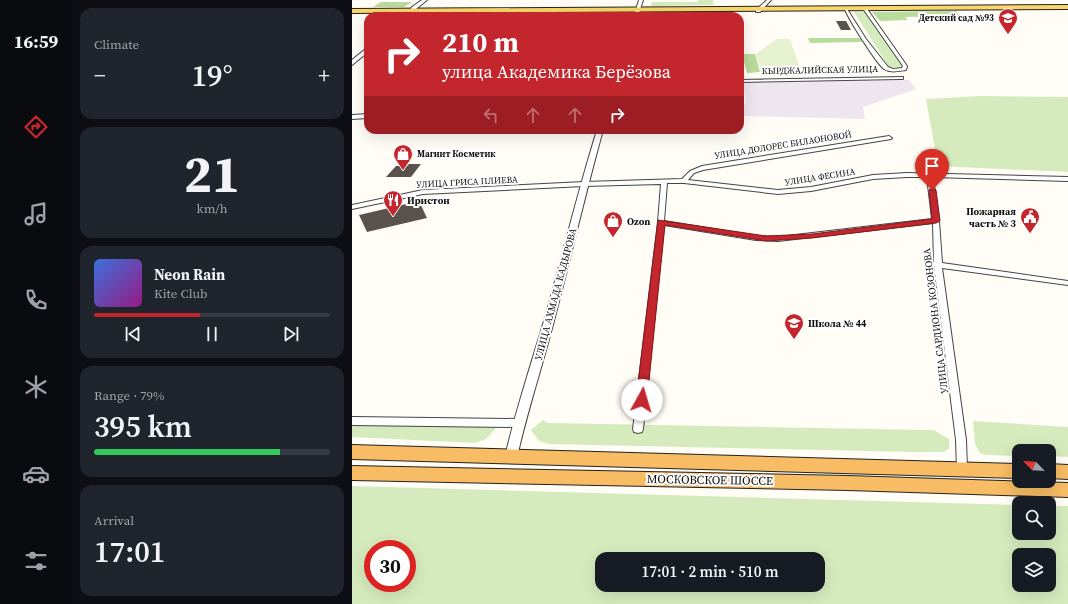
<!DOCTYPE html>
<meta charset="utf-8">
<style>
:root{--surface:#171b24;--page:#20242c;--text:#f1f3f6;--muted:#9ea1a6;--line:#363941;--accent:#c4262e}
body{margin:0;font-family:"Source Serif 4",serif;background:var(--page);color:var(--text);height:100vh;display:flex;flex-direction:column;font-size:15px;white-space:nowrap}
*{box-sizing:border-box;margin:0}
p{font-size:13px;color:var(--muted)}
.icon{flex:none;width:22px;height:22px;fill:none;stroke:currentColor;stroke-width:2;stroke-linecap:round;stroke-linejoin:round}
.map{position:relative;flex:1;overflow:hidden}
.panel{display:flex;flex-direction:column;gap:8px;padding:8px;background:#0d0f14;width:280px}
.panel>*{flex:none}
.guide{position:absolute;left:12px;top:12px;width:380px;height:122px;border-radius:12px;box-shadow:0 4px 16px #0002;background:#c4262e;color:#fff;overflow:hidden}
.needle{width:26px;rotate:295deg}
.controls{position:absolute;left:660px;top:444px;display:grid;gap:8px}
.controls a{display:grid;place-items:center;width:44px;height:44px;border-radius:8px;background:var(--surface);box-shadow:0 4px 16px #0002;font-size:20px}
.speed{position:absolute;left:12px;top:540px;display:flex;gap:8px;font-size:20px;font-weight:700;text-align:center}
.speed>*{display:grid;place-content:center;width:52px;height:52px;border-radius:50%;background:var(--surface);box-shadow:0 4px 16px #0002;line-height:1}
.speed .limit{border:6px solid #d22;background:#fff;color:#111}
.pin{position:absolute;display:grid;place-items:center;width:34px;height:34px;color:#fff;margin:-41px -17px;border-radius:50% 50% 50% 0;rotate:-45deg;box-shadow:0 0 4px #0007}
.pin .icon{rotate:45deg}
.me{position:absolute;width:44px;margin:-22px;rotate:6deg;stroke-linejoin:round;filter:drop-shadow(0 0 3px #0008)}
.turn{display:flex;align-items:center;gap:14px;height:84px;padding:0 12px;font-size:18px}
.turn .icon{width:52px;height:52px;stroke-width:2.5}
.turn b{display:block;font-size:28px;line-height:34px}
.lanes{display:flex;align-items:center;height:38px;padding:0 12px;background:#0003;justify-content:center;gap:20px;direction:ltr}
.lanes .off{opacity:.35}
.big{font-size:30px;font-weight:600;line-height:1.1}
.panel .widget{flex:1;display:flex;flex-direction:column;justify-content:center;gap:6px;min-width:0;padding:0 14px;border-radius:12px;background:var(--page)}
.panel .dial{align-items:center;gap:0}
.dial b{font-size:52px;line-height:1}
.song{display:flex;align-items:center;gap:12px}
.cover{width:48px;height:48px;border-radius:6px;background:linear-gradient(135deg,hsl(220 70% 55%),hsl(310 70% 35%))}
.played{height:4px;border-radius:2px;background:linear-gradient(90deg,var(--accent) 45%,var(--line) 45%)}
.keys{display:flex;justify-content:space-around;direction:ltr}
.heat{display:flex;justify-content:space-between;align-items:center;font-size:22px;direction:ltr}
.charge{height:6px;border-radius:3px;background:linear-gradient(90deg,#34c759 79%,var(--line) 0)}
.trip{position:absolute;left:243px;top:552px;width:230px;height:40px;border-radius:12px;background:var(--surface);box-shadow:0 4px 16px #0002;font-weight:600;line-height:40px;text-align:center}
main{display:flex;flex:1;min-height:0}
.tab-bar{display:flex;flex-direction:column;width:72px;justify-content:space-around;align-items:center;background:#090b0e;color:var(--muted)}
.tab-bar .icon{width:28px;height:28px}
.tab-bar .current{color:var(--accent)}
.tab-bar b{font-size:18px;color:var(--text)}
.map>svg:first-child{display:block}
.industrial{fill:#eee6ef}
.green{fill:#d5ebbd;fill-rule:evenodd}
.forest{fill:#b9dc9c}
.pitch{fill:#e6f2cf}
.building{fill:#5a524d}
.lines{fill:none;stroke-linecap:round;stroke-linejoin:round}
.minor-casing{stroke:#444;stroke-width:2}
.tertiary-casing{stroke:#444;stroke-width:2}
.primary-casing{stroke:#222;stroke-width:2}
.trunk-casing{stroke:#222;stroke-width:2}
.minor{fill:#fff;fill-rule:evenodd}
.tertiary{fill:#fff;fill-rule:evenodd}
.primary{fill:#f9d66b;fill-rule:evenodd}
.trunk{fill:#f7bc64;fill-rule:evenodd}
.route{fill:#c4262e;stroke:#7f191e}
.labels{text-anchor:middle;stroke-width:4;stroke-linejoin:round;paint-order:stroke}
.far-poi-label{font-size:9px;font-weight:bold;fill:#111;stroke:#fff;text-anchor:end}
.far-street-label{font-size:9px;fill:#111;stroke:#fff}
.poi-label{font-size:10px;font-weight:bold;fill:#111;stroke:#fff;text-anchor:start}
.street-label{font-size:10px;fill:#111;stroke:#fff}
.near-street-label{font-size:12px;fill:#111;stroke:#fff}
</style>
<main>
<nav class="tab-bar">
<b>16:59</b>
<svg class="icon current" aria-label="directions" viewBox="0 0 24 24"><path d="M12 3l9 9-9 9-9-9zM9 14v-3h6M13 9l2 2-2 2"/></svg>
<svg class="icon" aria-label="music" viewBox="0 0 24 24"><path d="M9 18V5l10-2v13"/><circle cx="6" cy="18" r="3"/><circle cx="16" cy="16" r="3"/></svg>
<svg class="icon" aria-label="phone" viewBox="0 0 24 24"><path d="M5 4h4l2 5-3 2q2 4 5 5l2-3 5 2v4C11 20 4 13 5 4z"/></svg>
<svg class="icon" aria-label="climate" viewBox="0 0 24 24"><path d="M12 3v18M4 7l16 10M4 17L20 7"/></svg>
<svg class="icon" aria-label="car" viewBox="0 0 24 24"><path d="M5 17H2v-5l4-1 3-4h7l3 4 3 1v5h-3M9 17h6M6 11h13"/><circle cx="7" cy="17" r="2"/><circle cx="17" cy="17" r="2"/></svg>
<svg class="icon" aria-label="filters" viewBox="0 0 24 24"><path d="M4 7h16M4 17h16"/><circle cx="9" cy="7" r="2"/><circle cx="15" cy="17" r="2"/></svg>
</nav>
<section class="panel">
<div class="widget"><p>Climate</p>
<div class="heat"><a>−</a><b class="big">19°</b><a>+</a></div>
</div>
<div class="widget dial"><b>21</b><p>km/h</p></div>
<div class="widget">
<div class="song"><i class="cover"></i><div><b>Neon Rain</b><p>Kite Club</p></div></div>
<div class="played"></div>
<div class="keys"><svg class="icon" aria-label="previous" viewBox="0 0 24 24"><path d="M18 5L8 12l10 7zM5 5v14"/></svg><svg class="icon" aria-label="pause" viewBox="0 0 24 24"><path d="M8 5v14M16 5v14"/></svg><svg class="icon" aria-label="next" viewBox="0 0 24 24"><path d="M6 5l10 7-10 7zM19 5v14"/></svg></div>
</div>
<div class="widget"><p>Range · 79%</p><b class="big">395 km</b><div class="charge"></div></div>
<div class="widget"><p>Arrival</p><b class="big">17:01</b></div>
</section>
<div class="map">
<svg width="716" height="604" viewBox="0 0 716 604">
<rect width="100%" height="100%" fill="#fffdf5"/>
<polygon class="industrial" points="557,80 564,89 511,107 513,119 388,116 388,103 394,103 391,82"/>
<g class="green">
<polygon points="346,0 361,0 362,5 299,6 300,2 346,2"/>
<polygon points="502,12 514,12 552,67 537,67"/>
<polygon points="630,96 716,97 716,172 586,166 574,99"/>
<polygon points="0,418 142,424 144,428 134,439 123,443 0,437"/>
<polygon points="191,420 196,423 574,430 582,430 597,439 597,448 592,452 561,452 197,444 187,441 179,430"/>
<polygon points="621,421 716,427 716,457 697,456 697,451 667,451 667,456 634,455 628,453 623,444"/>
<path d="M0 486 667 505V533H697V506H716V604H0ZM21 549H55V583H21ZM667 555H697V585H667ZM250 559H466V585H250Z"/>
</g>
<g class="forest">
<polygon points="29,2 60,2 52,7 21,7"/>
<polygon points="604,11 608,16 553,17 556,20 528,21 520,12"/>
<polygon points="243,12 242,16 96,16 99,13"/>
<polygon points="456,38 508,38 511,42 458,43"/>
<polygon points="390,54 403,54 408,72 395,73"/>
</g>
<polygon class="pitch" points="424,39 438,39 450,74 410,75 404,54"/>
<g class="building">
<polygon points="484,21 494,21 499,30 489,30"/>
<polygon points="57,164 69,164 59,177 34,177 44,166 55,166"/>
<polygon points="67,201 75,218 15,232 7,215"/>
</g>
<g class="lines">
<defs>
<g id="minor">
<path d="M493 9H495L514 39 536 67 541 69 550 68 551 66 512 10 515 9 555 66 554 70C547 71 538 73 532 69 525 64 495 17 493 9Z"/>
<polygon points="551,77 551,79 549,79 388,82 388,80"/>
<path d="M537 136 540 138 539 139 351 170 342 173 336 180 426 190 459 187 521 175 555 173 716 177V181L581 177 587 221 590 263 716 281V285L590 268 614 440 615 469 614 472 610 473 606 472 605 469 604 440 582 265 581 223 426 241 404 240 312 225 291 429 290 432 286 433 282 432 281 429 306 222 309 184 232 186 71 194 0 209V205L71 190 232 182 330 179 338 171 350 166ZM555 177H575L580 219 426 237 404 236 312 221 315 183H332L426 194 459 191 521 179Z"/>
<polygon points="0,417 167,419 170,420 172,423 170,426 167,427 0,425"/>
</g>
<g id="tertiary">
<polygon points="70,0 75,0 64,9 58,16 54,16 60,7"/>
<polygon points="287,0 291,0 286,16 282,16"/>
<polygon points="415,0 419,0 408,12 404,12 404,10"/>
<polygon points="16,47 16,52 0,65 0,60"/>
<polygon points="16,114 16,118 0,119 0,115"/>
<path d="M245 130H251C234 191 220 252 204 313 192 361 176 408 165 457L164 461 159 462 154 461 153 457C164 409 180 362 194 314 211 253 226 191 245 130Z"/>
</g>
<polygon id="primary" points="716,5 716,9 0,13 0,9"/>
<g id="trunk">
<polygon points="0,445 667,464 667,478 0,459"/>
<polygon points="697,464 716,465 716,479 697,478"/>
<polygon points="0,466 496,476 716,483 716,497 496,490 0,480"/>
</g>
</defs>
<use href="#minor" class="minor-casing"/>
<use href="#tertiary" class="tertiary-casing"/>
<use href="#primary" class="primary-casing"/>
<use href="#trunk" class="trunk-casing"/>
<use href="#minor" class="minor"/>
<use href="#tertiary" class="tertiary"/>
<use href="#primary" class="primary"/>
<use href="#trunk" class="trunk"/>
</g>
<polygon class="route" points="580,188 584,190 588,221 584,223 460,238 414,241 313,225 295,400 293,402 286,402 284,400 306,220 414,236 460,234 580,219 577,190"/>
<defs>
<symbol id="school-pin" viewBox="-11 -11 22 30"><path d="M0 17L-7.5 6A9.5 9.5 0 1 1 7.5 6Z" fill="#c4262e" stroke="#fff"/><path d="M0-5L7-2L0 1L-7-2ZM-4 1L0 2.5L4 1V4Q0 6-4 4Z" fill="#fff"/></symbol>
<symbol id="shop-pin" viewBox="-11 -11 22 30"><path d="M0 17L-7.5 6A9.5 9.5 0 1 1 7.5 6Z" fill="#c4262e" stroke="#fff"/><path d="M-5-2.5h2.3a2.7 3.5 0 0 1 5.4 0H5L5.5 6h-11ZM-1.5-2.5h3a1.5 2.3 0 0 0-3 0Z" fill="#fff"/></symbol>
<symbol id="restaurant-pin" viewBox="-11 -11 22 30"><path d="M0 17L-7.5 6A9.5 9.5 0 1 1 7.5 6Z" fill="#c4262e" stroke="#fff"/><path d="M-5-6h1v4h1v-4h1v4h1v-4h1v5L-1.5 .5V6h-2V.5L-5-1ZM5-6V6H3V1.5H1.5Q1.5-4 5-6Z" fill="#fff"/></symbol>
<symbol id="civic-pin" viewBox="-11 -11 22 30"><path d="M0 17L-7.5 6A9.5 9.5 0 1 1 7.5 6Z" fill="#c4262e" stroke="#fff"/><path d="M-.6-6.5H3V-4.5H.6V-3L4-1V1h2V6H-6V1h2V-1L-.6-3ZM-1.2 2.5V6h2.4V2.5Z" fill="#fff"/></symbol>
</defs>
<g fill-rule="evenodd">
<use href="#school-pin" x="645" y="7" width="22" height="30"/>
<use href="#shop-pin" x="40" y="143" width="22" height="30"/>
<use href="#restaurant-pin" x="30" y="189" width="22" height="30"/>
<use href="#civic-pin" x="667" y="206" width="22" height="30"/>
<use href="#shop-pin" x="250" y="210" width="22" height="30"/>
<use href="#school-pin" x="431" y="312" width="22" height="30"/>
</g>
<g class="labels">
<g class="far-poi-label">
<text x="642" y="21">Детский сад №93</text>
<text x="65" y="157" text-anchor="start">Магнит Косметик</text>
</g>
<g class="far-street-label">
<text transform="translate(468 70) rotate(-1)" y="3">КЫРДЖАЛИЙСКАЯ УЛИЦА</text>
<text transform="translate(431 145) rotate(-9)" y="3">УЛИЦА ДОЛОРЕС БИЛАОНОВОЙ</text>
<text transform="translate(468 177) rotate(-9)" y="3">УЛИЦА ФЕСИНА</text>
<text transform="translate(115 182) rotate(-3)" y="3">УЛИЦА ГРИСА ПЛИЕВА</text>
</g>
<g class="poi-label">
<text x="55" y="204">Иристон</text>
<text x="664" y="215" text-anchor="end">Пожарная<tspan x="664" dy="12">часть № 3</tspan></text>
<text x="275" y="225">Ozon</text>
<text x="456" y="327">Школа № 44</text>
</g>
<g class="street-label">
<text transform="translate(203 294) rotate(-75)" y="4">УЛИЦА АХМАДА КАДЫРОВА</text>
<text transform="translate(583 321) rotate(-97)" y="4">УЛИЦА САРДИОНА КОЗОНОВА</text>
</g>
<g class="near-street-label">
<text transform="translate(358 480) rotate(1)" y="4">МОСКОВСКОЕ ШОССЕ</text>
</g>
</g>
</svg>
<div class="controls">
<a><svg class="needle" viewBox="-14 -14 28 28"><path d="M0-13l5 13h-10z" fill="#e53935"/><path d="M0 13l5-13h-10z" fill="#9ea1a6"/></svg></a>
<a><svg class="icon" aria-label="search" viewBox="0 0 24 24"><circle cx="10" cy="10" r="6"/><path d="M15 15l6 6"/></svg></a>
<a><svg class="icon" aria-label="layers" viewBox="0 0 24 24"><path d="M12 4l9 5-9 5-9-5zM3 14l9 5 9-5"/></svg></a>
</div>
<div class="speed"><div class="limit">30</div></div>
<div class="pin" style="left:580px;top:190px;background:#d93025"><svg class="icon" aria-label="arrive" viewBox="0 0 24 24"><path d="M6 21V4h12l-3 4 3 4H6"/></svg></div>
<svg class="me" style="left:290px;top:400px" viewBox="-20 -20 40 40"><circle r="19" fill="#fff"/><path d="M0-13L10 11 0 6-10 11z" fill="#c4262e"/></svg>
<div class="trip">17:01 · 2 min · 510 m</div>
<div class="guide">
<div class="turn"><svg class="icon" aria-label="right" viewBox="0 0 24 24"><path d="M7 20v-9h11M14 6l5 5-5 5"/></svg><div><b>210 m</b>улица Академика Берёзова</div></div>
<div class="lanes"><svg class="icon off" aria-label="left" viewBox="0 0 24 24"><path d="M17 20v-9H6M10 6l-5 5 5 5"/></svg><svg class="icon off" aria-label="ahead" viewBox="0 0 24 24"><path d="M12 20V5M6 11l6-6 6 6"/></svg><svg class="icon off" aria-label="ahead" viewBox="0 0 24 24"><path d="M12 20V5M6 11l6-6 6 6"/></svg><svg class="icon" aria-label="right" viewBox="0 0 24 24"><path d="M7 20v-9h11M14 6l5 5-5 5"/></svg></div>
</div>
</div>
</main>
